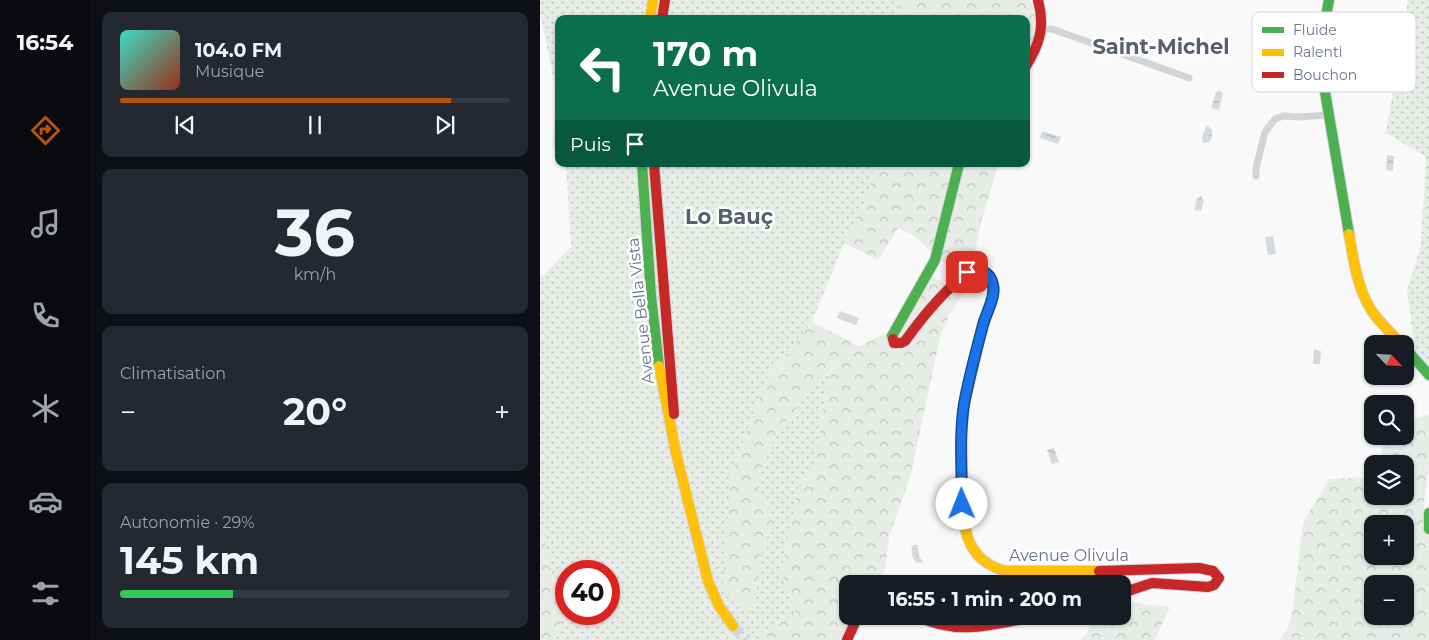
<!DOCTYPE html>
<html lang="fr">
<meta charset="utf-8">
<style>
:root{--surface:#171b24;--page:#242831;--text:#f1f3f6;--muted:#9ea1a6;--line:#363941;--accent:#b45309}
body{margin:0;font-family:Montserrat,sans-serif;background:var(--page);color:var(--text);height:100vh;display:flex;flex-direction:column;font-size:19px;white-space:nowrap}
*{box-sizing:border-box;margin:0}
p{font-size:16px;color:var(--muted)}
.icon{flex:none;width:28px;height:28px;fill:none;stroke:currentColor;stroke-width:2;stroke-linecap:round;stroke-linejoin:round}
.map{position:relative;flex:1;overflow:hidden}
.drawer{display:flex;flex-direction:column;gap:12px;padding:12px;background:#0d0f14;width:450px}
.drawer>*{flex:none}
.top-card{position:absolute;left:15px;top:15px;width:475px;height:152px;border-radius:10px;box-shadow:0 1px 4px #0004;background:#0b6e4f;color:#fff;overflow:hidden}
.needle{width:32px;rotate:115deg}
.controls{position:absolute;left:824px;top:335px;display:grid;gap:10px}
.controls a{display:grid;place-items:center;width:50px;height:50px;border-radius:10px;background:var(--surface);box-shadow:0 1px 4px #0004;font-size:25px}
.speed{position:absolute;left:15px;top:560px;display:flex;gap:10px;font-size:25px;font-weight:700;text-align:center}
.speed>*{display:grid;place-content:center;width:65px;height:65px;border-radius:50%;background:var(--surface);box-shadow:0 1px 4px #0004;line-height:1}
.speed .limit{border:8px solid #d22;background:#fff;color:#111}
.pin{position:absolute;display:grid;place-items:center;width:42px;height:42px;color:#fff;margin:-21px;border-radius:10px;box-shadow:0 2px 8px #0006}
.me{position:absolute;width:55px;margin:-28px;rotate:359deg;stroke-linejoin:round;filter:drop-shadow(0 0 4px #0008)}
.turn{display:flex;align-items:center;gap:18px;height:105px;padding:0 15px;font-size:22px}
.turn .icon{width:65px;height:65px;stroke-width:2.5}
.turn b{display:block;font-size:35px;line-height:42px}
.then{display:flex;align-items:center;height:48px;padding:0 15px;background:#0003;gap:10px;font-size:19px}
.big{font-size:38px;font-weight:700;line-height:1.1}
.drawer .tile{flex:1;display:flex;flex-direction:column;justify-content:center;gap:8px;min-width:0;padding:0 18px;border-radius:10px;background:var(--page)}
.drawer .dial{align-items:center;gap:0}
.dial b{font-size:65px;line-height:1}
.song{display:flex;align-items:center;gap:15px}
.cover{width:60px;height:60px;border-radius:8px;background:linear-gradient(135deg,hsl(170 70% 55%),hsl(10 70% 35%))}
.played{height:5px;border-radius:2px;background:linear-gradient(90deg,var(--accent) 85%,var(--line) 85%)}
.keys{display:flex;justify-content:space-around;direction:ltr}
.heat{display:flex;justify-content:space-between;align-items:center;font-size:28px;direction:ltr}
.charge{height:8px;border-radius:4px;background:linear-gradient(90deg,#34c759 29%,var(--line) 0)}
.trip{position:absolute;left:299px;top:575px;width:292px;height:50px;border-radius:10px;background:var(--surface);box-shadow:0 1px 4px #0004;font-weight:700;line-height:50px;text-align:center}
main{display:flex;flex:1;min-height:0}
.menu{display:flex;flex-direction:column;width:90px;justify-content:space-around;align-items:center;background:#090b0e;color:var(--muted)}
.menu .icon{width:35px;height:35px}
.menu .current{color:var(--accent)}
.menu b{font-size:22px;color:var(--text)}
.map>svg:first-child{display:block}
.grass{fill:url(#grass-dots);fill-rule:evenodd}
.forest{fill:url(#forest-crowns);fill-rule:evenodd}
.water{fill:url(#water-ripples)}
.lines{fill:none;stroke-linecap:round;stroke-linejoin:round}
.primary-tunnel{stroke:#d4d8de;stroke-width:11;stroke-dasharray:11 5.5;stroke-linecap:butt}
.fast-casing{stroke:#d4d6d8;stroke-width:12}
.slow-casing{stroke:#d4d6d8;stroke-width:12}
.jam-casing{stroke:#d4d6d8;stroke-width:12}
.street{stroke:#d3d4d5;stroke-width:7}
.fast{stroke:#4caf50;stroke-width:10}
.slow{stroke:#ffc107;stroke-width:10}
.jam{stroke:#c62828;stroke-width:10}
.route-casing{stroke:#114b97;stroke-width:12}
.route{stroke:#1a73e8;stroke-width:9}
.labels{text-anchor:middle;stroke-width:5;stroke-linejoin:round;paint-order:stroke}
.street-label{font-size:16px;fill:#67758b;stroke:#fff}
.district-label{font-size:21px;font-weight:bold;fill:#56606f;stroke:#fff}
.key{fill:#fff;stroke:#d1d6dc;stroke-width:1}
.key-label{font-size:14px;fill:#67758b}
</style>
<main>
<nav class="menu">
<b>16:54</b>
<svg class="icon current" aria-label="directions" viewBox="0 0 24 24"><path d="M12 3l9 9-9 9-9-9zM9 14v-3h6M13 9l2 2-2 2"/></svg>
<svg class="icon" aria-label="music" viewBox="0 0 24 24"><path d="M9 18V5l10-2v13"/><circle cx="6" cy="18" r="3"/><circle cx="16" cy="16" r="3"/></svg>
<svg class="icon" aria-label="phone" viewBox="0 0 24 24"><path d="M5 4h4l2 5-3 2q2 4 5 5l2-3 5 2v4C11 20 4 13 5 4z"/></svg>
<svg class="icon" aria-label="climate" viewBox="0 0 24 24"><path d="M12 3v18M4 7l16 10M4 17L20 7"/></svg>
<svg class="icon" aria-label="car" viewBox="0 0 24 24"><path d="M5 17H2v-5l4-1 3-4h7l3 4 3 1v5h-3M9 17h6M6 11h13"/><circle cx="7" cy="17" r="2"/><circle cx="17" cy="17" r="2"/></svg>
<svg class="icon" aria-label="filters" viewBox="0 0 24 24"><path d="M4 7h16M4 17h16"/><circle cx="9" cy="7" r="2"/><circle cx="15" cy="17" r="2"/></svg>
</nav>
<section class="drawer">
<div class="tile">
<div class="song"><i class="cover"></i><div><b>104.0 FM</b><p>Musique</p></div></div>
<div class="played"></div>
<div class="keys"><svg class="icon" aria-label="previous" viewBox="0 0 24 24"><path d="M18 5L8 12l10 7zM5 5v14"/></svg><svg class="icon" aria-label="pause" viewBox="0 0 24 24"><path d="M8 5v14M16 5v14"/></svg><svg class="icon" aria-label="next" viewBox="0 0 24 24"><path d="M6 5l10 7-10 7zM19 5v14"/></svg></div>
</div>
<div class="tile dial"><b>36</b><p>km/h</p></div>
<div class="tile"><p>Climatisation</p>
<div class="heat"><a>−</a><b class="big">20°</b><a>+</a></div>
</div>
<div class="tile"><p>Autonomie · 29%</p><b class="big">145 km</b><div class="charge"></div></div>
</section>
<div class="map">
<svg width="889" height="640" viewBox="0 0 889 640">
<defs>
<pattern id="grass-dots" width="8" height="8" patternUnits="userSpaceOnUse" patternTransform="scale(1.25)"><rect width="8" height="8" fill="#e8ece7"/><path d="M2 2h.1M6 6h.1" fill="none" stroke="#c0c4c1" stroke-width="1.8" stroke-linecap="round"/></pattern>
<pattern id="forest-crowns" width="20" height="18" patternUnits="userSpaceOnUse" patternTransform="scale(1.25)"><rect width="20" height="18" fill="#e8ece7"/><path d="M2 6a3 3 0 1 1 6 0M12 15a3 3 0 1 1 6 0" fill="none" stroke="#c0c4c1"/></pattern>
<pattern id="water-ripples" width="26" height="14" patternUnits="userSpaceOnUse" patternTransform="scale(1.25)"><rect width="26" height="14" fill="#d4dade"/><path d="M2 4q2-2 4 0t4 0M15 11q2-2 4 0t4 0" fill="none" stroke="#b0b5ba"/></pattern>
</defs>
<rect width="100%" height="100%" fill="#f9f9f9"/>
<g class="grass">
<polygon points="0,0 360,0 357,19 19,19 19,147 13,146 16,90 0,13"/>
<polygon points="868,0 889,0 889,367 872,348 874,342 867,290 878,256 881,242 886,157 846,133"/>
<path d="M26 164H334L330 192 304 243 272 322 228 376 191 474 217 595 216 574 233 518 216 483 235 436 259 405 275 380 293 363 282 413 275 468 259 484 241 572 256 612 221 633 218 640H14L22 620 0 519V276L4 275 31 247ZM26 571H69V614H26Z"/>
</g>
<g class="forest">
<path d="M360 0H490C500 20 496 38 486 56V19H357Z"/>
<polygon points="334,164 458,164 441,223 434,256 418,275 374,236 358,228 338,260 304,243 330,192"/>
<polygon points="433,270 433,279 410,313 400,337 371,474 349,537 345,569 337,584 308,584 308,616 313,616 302,640 218,640 221,633 256,612 241,572 259,484 275,468 282,413 293,365 275,380 259,405 235,436 216,483 233,518 216,574 217,595 209,613 183,585 191,474 228,376 272,322 319,346 354,330 389,274 410,287"/>
<path d="M889 415V469L884 502 883 529H889V640H740L747 629 752 615 763 523 789 479 832 477V496H865V464H842L841 444 865 436V420ZM832 524H865V556H832ZM832 584H865V616H832Z"/>
<polygon points="0,519 22,620 14,640 0,640"/>
<polygon points="586,602 630,607 615,640 539,640 546,635 555,616 582,616 583,603"/>
</g>
<g class="water">
<polygon points="680,90 683,94 679,110 671,108 676,92"/>
<polygon points="667,125 672,130 672,138 669,142 663,143 662,137"/>
<polygon points="502,131 521,137 518,144 500,138"/>
<polygon points="847,155 854,156 853,171 846,170"/>
<polygon points="660,196 662,196 662,199 664,199 661,211 654,210 657,198 659,198"/>
<polygon points="733,236 736,254 728,255 725,237"/>
<polygon points="300,311 319,318 316,325 297,318"/>
<polygon points="774,349 781,351 780,364 773,364"/>
<polygon points="514,448 519,462 512,464 507,450"/>
<path d="M373 545H378L379 556 383 562 377 563C372 559 370 550 373 545Z"/>
</g>
<g class="lines">
<polyline class="primary-tunnel" points="193,626 207,640"/>
<defs>
<g id="fast">
<polyline points="789,0 781,42 781,68 809,234"/>
<polyline points="102,164 111,296 119,366"/>
<polyline points="353,339 352,336 395,260 419,164"/>
<polyline points="865,348 889,375"/>
<polyline points="889,513 889,529"/>
</g>
<g id="slow">
<polyline points="110,19 113,0"/>
<path d="M809 234C814 263 818 295 837 318 845 327 853 335 861 344"/>
<polyline points="119,366 136,453 168,581 179,606 193,626"/>
<path d="M422 492C423 527 425 560 465 571H559"/>
</g>
<g id="jam">
<polyline points="122,19 125,0"/>
<path d="M486 66C500 44 505 26 498 0"/>
<polyline points="114,164 134,414"/>
<path d="M353 339 354 343H361L365 341C381 319 412 279 437 269L449 276 454 288 453 296 443 324 424 406 421 439 422 492"/>
<polyline points="559,571 659,568 673,571 679,578 674,585 668,587 612,583 582,593"/>
<path d="M377 616C420 637 454 624 498 616"/>
<polyline points="307,640 318,616"/>
</g>
</defs>
<use href="#fast" class="fast-casing"/>
<use href="#slow" class="slow-casing"/>
<use href="#jam" class="jam-casing"/>
<g class="street">
<polyline points="503,29 512,29 649,78"/>
<polyline points="716,176 716,168 725,132 735,119 743,116 758,117 788,115"/>
</g>
<use href="#fast" class="fast"/>
<use href="#slow" class="slow"/>
<use href="#jam" class="jam"/>
</g>
<g class="lines">
<defs>
<path id="route" d="M422 504C422 470 419 437 424 404 429 377 436 351 443 325 446 313 456 297 453 285 451 272 438 266 427 272"/>
</defs>
<use href="#route" class="route-casing"/>
<use href="#route" class="route"/>
</g>
<g class="labels">
<g class="street-label">
<text transform="translate(100 311) rotate(-96)" y="6">Avenue Bella Vista</text>
<text x="529" y="561">Avenue Olivula</text>
</g>
<g class="district-label">
<text x="621" y="54">Saint-Michel</text>
<text x="189" y="224">Lo Bauç</text>
</g>
</g>
<rect x="712" y="12" width="164" height="80" rx="8" class="key"/>
<rect x="722" y="27" width="22" height="6" fill="#4caf50"/>
<rect x="722" y="49" width="22" height="7" fill="#ffc107"/>
<rect x="722" y="72" width="22" height="6" fill="#c62828"/>
<g class="key-label">
<text x="753" y="35">Fluide</text>
<text x="753" y="57">Ralenti</text>
<text x="753" y="80">Bouchon</text>
</g>
</svg>
<div class="controls">
<a><svg class="needle" viewBox="-14 -14 28 28"><path d="M0-13l5 13h-10z" fill="#e53935"/><path d="M0 13l5-13h-10z" fill="#9ea1a6"/></svg></a>
<a><svg class="icon" aria-label="search" viewBox="0 0 24 24"><circle cx="10" cy="10" r="6"/><path d="M15 15l6 6"/></svg></a>
<a><svg class="icon" aria-label="layers" viewBox="0 0 24 24"><path d="M12 4l9 5-9 5-9-5zM3 14l9 5 9-5"/></svg></a>
<a>+</a>
<a>−</a>
</div>
<div class="speed"><div class="limit">40</div></div>
<div class="pin" style="left:427px;top:272px;background:#d93025"><svg class="icon" aria-label="arrive" viewBox="0 0 24 24"><path d="M6 21V4h12l-3 4 3 4H6"/></svg></div>
<svg class="me" style="left:422px;top:504px" viewBox="-20 -20 40 40"><circle r="19" fill="#fff"/><path d="M0-13L10 11 0 6-10 11z" fill="#1a73e8"/></svg>
<div class="trip">16:55 · 1 min · 200 m</div>
<div class="top-card">
<div class="turn"><svg class="icon" aria-label="left" viewBox="0 0 24 24"><path d="M17 20v-9H6M10 6l-5 5 5 5"/></svg><div><b>170 m</b>Avenue Olivula</div></div>
<div class="then">Puis<svg class="icon" aria-label="arrive" viewBox="0 0 24 24"><path d="M6 21V4h12l-3 4 3 4H6"/></svg></div>
</div>
</div>
</main>
